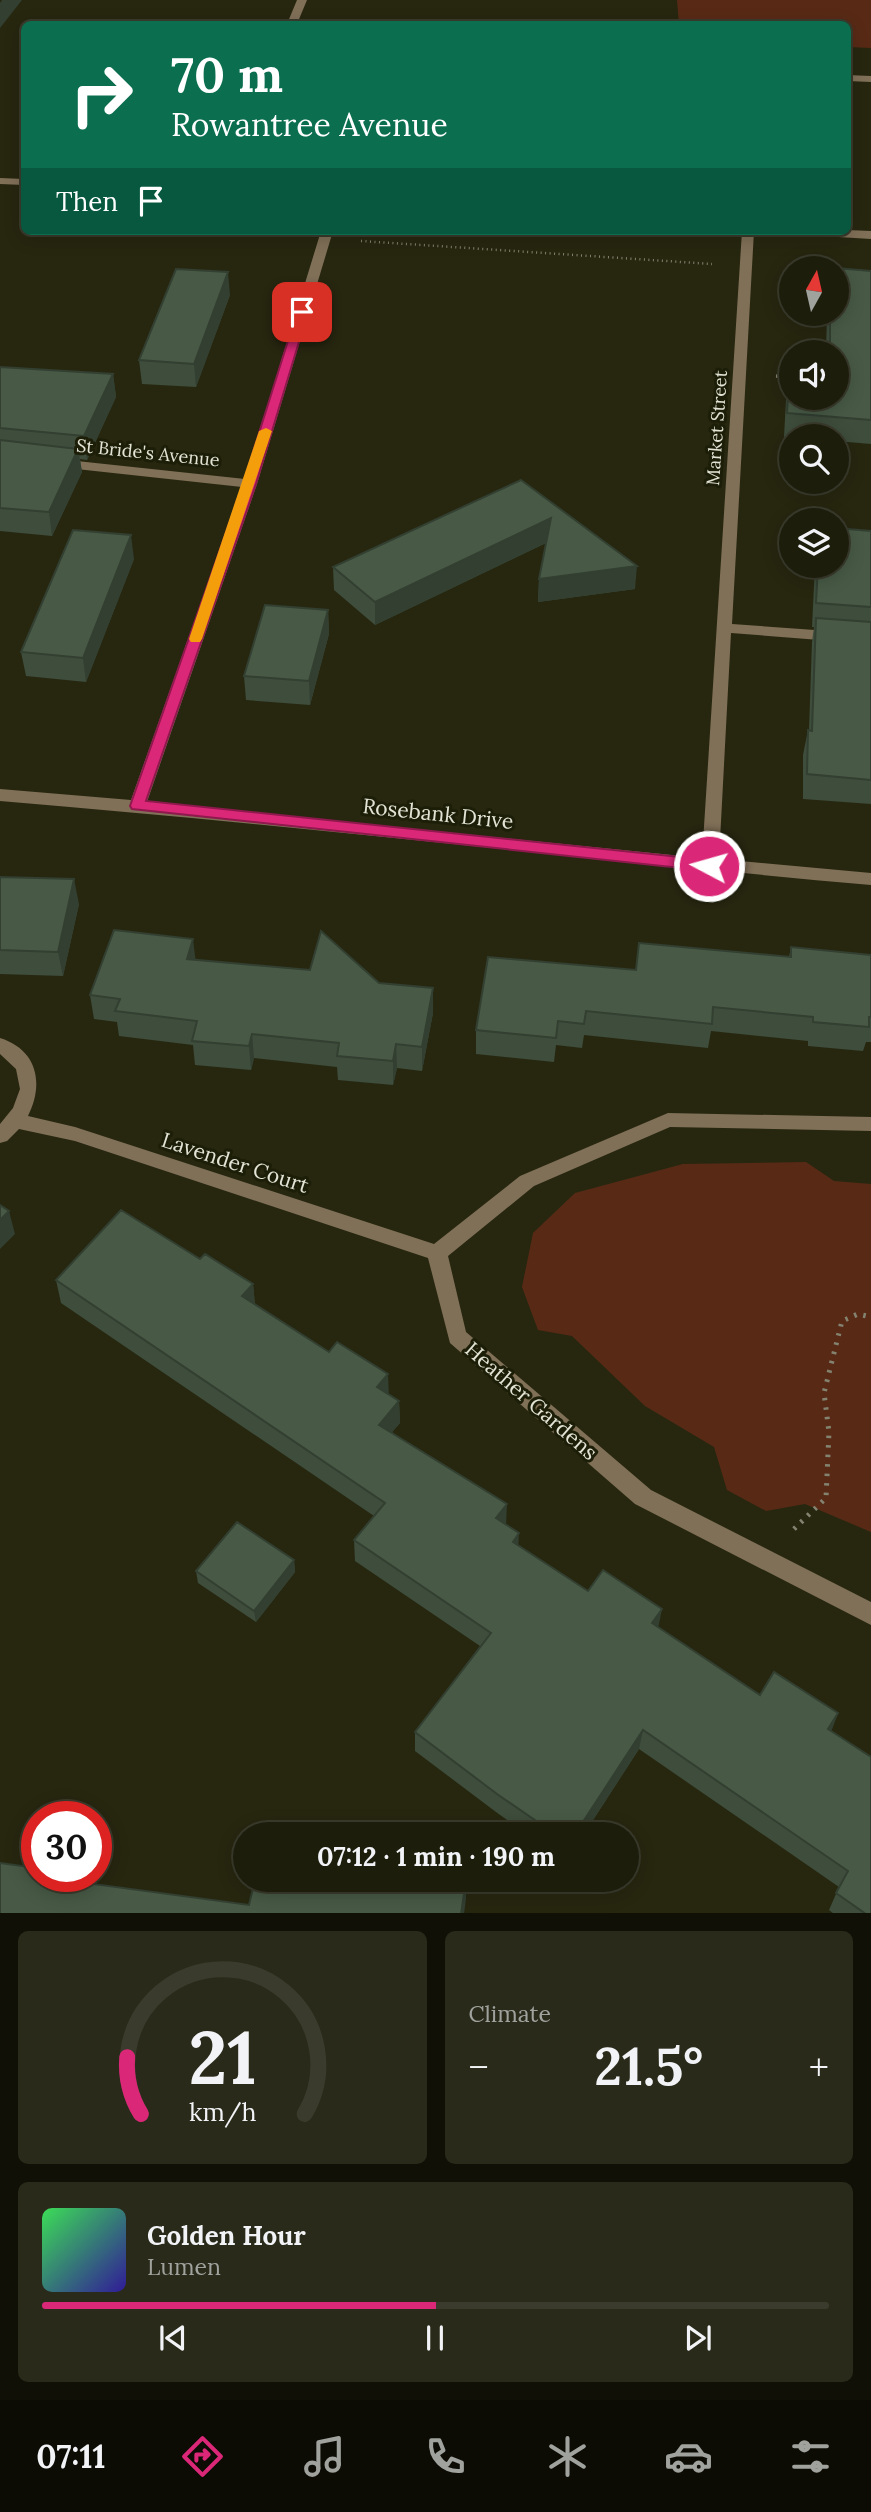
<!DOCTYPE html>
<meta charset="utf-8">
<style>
:root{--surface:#1d1d0c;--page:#2a2a1a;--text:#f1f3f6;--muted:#a0a29d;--line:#3b3b2d;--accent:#db2777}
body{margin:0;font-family:Lora,serif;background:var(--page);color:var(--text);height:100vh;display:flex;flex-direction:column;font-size:26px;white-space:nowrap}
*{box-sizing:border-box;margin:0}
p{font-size:23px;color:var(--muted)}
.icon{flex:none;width:38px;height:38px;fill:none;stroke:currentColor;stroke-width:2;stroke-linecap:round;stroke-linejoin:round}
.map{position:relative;height:1913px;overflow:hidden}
.details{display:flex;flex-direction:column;gap:18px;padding:18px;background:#101007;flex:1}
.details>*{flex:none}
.top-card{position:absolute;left:21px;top:21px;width:830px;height:214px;border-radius:10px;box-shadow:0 4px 18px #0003,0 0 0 2px var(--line);background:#0b6e4f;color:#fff;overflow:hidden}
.needle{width:46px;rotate:8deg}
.tools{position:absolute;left:779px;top:256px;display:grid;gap:14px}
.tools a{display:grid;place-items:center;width:70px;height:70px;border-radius:50%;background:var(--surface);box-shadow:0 4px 18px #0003,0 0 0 2px var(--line);font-size:35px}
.speed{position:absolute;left:21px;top:1801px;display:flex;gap:14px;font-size:35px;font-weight:700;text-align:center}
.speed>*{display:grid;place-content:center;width:91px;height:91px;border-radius:50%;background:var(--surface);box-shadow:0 4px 18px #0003,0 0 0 2px var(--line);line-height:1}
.speed .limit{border:10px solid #d22;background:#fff;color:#111}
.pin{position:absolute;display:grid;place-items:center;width:60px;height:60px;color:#fff;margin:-30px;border-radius:14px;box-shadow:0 4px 10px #0006}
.me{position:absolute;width:77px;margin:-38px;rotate:276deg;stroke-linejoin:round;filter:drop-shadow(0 0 5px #0008)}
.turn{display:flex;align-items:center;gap:24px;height:147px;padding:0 35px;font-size:32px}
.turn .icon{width:91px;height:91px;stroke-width:2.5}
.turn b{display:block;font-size:49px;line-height:60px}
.then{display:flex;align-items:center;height:66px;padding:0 35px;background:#0003;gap:14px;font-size:26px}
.big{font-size:52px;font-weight:700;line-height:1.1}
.details .tile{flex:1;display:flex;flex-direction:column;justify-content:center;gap:10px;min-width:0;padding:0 24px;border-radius:10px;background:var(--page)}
.details .dial{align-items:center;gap:0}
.dial svg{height:182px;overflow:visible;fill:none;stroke:var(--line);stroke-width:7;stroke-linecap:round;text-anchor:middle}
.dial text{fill:var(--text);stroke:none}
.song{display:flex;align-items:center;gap:21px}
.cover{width:84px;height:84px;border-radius:10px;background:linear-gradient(135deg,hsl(130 70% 55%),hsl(250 70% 35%))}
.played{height:7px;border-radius:4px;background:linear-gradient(90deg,var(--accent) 50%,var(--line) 50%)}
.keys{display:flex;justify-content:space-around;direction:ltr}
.heat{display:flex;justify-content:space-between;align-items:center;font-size:38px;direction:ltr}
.details .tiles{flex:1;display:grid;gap:18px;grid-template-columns:1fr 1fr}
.tile:last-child{grid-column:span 2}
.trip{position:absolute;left:233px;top:1822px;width:406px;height:70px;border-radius:35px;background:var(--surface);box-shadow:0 4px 18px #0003,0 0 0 2px var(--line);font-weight:700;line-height:70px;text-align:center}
.menu{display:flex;height:112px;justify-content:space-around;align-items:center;background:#0c0c05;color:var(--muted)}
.menu .icon{width:49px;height:49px}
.menu .current{color:var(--accent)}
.menu b{font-size:32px;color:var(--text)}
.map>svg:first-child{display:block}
.green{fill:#582a16}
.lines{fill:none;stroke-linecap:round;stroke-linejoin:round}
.path-far2{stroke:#838370;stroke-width:2.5;stroke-dasharray:1 3.5;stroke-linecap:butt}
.path-far1{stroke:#838370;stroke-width:3.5;stroke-dasharray:2 4.5;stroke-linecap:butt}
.path{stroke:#838370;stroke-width:5;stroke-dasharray:2.5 7;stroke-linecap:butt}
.minor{fill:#817058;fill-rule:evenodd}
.wall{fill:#3e4d3c}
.shaded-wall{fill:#323f31}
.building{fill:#485a46;stroke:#323f31;stroke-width:2}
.route{fill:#db2777;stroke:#8e194d;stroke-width:2}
.slow{fill:#f59e0b}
.labels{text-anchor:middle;stroke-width:6;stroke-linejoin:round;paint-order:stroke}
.far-street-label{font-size:18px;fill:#e3e4d6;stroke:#1d1e07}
.street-label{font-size:21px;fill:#e3e4d6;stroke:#1d1e07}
</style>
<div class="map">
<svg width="871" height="1914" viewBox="0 0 871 1914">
<rect width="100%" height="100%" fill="#272710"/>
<g class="green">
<polygon points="677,0 871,0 871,48 847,47 847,24 679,24"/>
<polygon points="806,1162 834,1181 871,1184 871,1532 805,1504 766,1511 727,1490 714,1447 645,1406 572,1336 538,1330 522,1287 533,1233 575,1193 683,1164"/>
</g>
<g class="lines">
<g class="path-far2">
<polyline points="213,231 289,236"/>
<polyline points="361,241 712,264"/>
</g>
<polyline class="path-far1" points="776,376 791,377"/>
<polyline class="path" points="794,1529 826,1498 829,1432 824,1393 842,1321 858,1314 871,1317"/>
<g class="minor">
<polygon points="297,0 307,0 297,24 287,24"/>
<polygon points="847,75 871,76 871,82 847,81"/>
<polygon points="0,178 24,179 24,185 0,184"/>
<polygon points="847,230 871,231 871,239 806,235 800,231"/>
<path d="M321 231H333L257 484 147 802 702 858 742 231H754L732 624 871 634V644L731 633 719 859 871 873V885C581 859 291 825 0 801V789L131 800 242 487 58 467 51 463 58 459 245 479Z"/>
<path d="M0 1038C38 1050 44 1084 28 1116L75 1127 434 1244 520 1176 668 1113 871 1117V1131L670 1127 534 1186 448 1256 466 1332 651 1490 871 1602V1625L635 1504 450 1343 428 1258 75 1141 19 1129 7 1141 0 1143V1124L13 1108 20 1089 16 1069 0 1054Z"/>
</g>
</g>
<g class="wall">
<polygon points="871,271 871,444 836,441 836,436 791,436 791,438 784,437 787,381 790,358 836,397 836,352 826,352 827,313 836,313"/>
<polygon points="230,295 196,387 142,384 139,360"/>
<polygon points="0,367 113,374 116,397 87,460 80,459 82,472 52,536 0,531"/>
<polygon points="521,480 635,589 538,602 539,579 546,543 375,625 334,590 333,567"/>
<polygon points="871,531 871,804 803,799 803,755 808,730 809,730 812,642 814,627 812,627 815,565 836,565"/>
<polygon points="134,559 86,682 26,676 21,652"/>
<polygon points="328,610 329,634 310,705 246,700 244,676"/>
<polygon points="0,877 79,904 63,976 0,974"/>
<polygon points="791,947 871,955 871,1042 866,1042 863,1051 808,1046 808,1041 711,1031 708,1048 584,1035 582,1048 556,1045 554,1062 476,1054 476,1030 636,970 789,957"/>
<polygon points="196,960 379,983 433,1013 422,1071 397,1068 393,1085 338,1080 337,1067 254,1058 251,1070 195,1065 193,1045 119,1036 117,1022 94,1019 90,995"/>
<polygon points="200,1259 253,1284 255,1305 399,1401 400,1423 392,1432 506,1525 519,1546 588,1591 659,1628 760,1695 838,1713 831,1731 871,1914 834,1914 829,1910 839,1887 639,1749 584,1834 527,1834 496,1812 415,1751 415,1732 480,1646 355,1561 354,1540 374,1516 61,1303 56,1280"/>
<polygon points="294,1560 295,1572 256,1622 198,1583 196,1571"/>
</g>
<g class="shaded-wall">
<polygon points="2,0 22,0 0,28 0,3"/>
<polygon points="228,272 230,295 196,387 194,364"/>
<polygon points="113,374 116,397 87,460 84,436"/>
<polygon points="78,449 82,472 52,536 49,512"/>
<polygon points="551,518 550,541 375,625 375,602"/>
<polygon points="131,535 134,559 86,682 83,658"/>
<polygon points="637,566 635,589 538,602 539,579"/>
<polygon points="328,610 329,634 310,705 309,681"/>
<polygon points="74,879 79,904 63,976 58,952"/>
<polygon points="193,939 196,964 187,959"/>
<polygon points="433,988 433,1013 422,1071 422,1047"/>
<polygon points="252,1034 254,1058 251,1070 249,1046"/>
<polygon points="396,1044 397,1068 393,1085 393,1061"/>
<polygon points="9,1211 15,1234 0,1249 0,1220"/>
<polygon points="253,1284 255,1306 242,1296"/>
<polygon points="388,1374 389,1396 377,1387"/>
<polygon points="399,1401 400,1423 380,1446 379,1425"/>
<polygon points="507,1504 506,1525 496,1518"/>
<polygon points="519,1533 518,1554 513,1542"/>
<polygon points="294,1560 295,1572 256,1622 254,1611"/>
<polygon points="662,1609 658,1629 652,1623"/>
<polygon points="838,1713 831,1732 828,1729"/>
<polygon points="643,1730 639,1749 584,1834 575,1834"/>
<polygon points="466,1880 466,1899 464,1914 461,1914"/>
</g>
<g class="building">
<polygon points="836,268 871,271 871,420 787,413 790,358 791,397 836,397 836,352 830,352 830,313 836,313"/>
<polygon points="176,269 228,272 194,364 139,360"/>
<polygon points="0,367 113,374 84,436 0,428"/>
<polygon points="0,440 78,449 49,512 0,508"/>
<polygon points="521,480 637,566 539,579 551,518 375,602 333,567"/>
<polygon points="836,528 871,531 871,607 816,603 818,565 836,565"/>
<polygon points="73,530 131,535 83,658 21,652"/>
<polygon points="265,605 328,610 309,681 244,676"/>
<polygon points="816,618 871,622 871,780 807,774 808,730 812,731"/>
<polygon points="0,877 74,879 58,952 0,950"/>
<polygon points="114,930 193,939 187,959 310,970 321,931 379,983 433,988 422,1047 396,1044 393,1061 337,1056 339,1043 252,1034 249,1046 192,1041 197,1021 115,1011 120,999 90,995"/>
<polygon points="639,943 791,957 791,947 871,955 871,1017 869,1017 869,1027 813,1022 813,1017 713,1007 712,1024 586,1011 584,1024 558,1021 556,1038 476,1030 488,957 636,970"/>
<polygon points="0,1205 9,1211 0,1220"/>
<polygon points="121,1210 200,1259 205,1254 253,1284 242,1296 329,1352 337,1342 388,1374 377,1387 399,1401 379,1425 507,1504 496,1518 519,1533 513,1542 588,1591 603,1570 662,1609 652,1623 760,1695 774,1672 838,1713 828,1729 871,1757 871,1914 866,1914 836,1893 848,1871 643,1730 575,1834 555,1834 497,1794 415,1732 491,1633 354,1540 385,1503 56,1280"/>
<polygon points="237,1522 294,1560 254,1611 196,1571"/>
<polygon points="0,1863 37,1868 37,1876 72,1876 71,1881 249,1905 255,1880 466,1880 461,1914 0,1914"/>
</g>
<polygon class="route" points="298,309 308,312 256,484 146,801 709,860 717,866 715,870 709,871 132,809 130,806 243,484"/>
<polygon class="slow" points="266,428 272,431 202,639 200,642 191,642 189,639 259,431"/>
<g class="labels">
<g class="far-street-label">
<text transform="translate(717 428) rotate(-86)" y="6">Market Street</text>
<text transform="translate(148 453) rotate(6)" y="6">St Bride's Avenue</text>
</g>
<g class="street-label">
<text transform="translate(438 814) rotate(6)" y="7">Rosebank Drive</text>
<text transform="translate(235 1163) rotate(18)" y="7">Lavender Court</text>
<text transform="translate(531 1401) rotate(41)" y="7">Heather Gardens</text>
</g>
</g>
</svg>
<div class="tools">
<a><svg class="needle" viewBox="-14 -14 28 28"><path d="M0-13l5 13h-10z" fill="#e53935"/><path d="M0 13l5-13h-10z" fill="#a0a29d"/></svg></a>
<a><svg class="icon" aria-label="sound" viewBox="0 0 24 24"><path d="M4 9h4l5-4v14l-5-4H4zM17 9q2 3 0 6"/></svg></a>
<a><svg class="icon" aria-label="search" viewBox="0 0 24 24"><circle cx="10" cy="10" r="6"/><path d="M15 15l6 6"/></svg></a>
<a><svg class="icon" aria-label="layers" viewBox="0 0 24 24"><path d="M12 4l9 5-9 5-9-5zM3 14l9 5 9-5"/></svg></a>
</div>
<div class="speed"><div class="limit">30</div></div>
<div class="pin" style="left:302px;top:312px;background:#d93025"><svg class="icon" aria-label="arrive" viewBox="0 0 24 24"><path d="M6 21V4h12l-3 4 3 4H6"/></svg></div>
<svg class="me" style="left:709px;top:866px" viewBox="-20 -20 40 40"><circle r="17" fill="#db2777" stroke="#fff" stroke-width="3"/><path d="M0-11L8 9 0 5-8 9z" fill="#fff"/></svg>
<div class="trip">07:12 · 1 min · 190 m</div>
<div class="top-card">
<div class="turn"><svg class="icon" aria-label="right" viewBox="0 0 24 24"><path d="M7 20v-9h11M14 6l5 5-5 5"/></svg><div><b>70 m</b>Rowantree Avenue</div></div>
<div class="then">Then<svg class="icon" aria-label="arrive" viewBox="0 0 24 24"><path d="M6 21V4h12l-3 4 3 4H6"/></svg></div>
</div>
</div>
<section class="details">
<div class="tiles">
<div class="tile dial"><svg viewBox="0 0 100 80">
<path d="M14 69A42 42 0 1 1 86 69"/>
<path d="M14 69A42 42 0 0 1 8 44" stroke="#db2777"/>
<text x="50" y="56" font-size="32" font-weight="700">21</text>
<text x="50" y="72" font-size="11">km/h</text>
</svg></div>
<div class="tile"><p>Climate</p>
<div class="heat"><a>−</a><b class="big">21.5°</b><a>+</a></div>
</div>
<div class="tile">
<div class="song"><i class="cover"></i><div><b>Golden Hour</b><p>Lumen</p></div></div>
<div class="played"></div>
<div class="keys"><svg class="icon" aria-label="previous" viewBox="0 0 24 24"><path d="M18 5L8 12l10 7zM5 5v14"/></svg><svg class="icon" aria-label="pause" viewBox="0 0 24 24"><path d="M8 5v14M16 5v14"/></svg><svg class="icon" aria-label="next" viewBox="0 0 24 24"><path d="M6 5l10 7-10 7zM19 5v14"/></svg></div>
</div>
</div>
</section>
<nav class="menu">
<b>07:11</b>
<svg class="icon current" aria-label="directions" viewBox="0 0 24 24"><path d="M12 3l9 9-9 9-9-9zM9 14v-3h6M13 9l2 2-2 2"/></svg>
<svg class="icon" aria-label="music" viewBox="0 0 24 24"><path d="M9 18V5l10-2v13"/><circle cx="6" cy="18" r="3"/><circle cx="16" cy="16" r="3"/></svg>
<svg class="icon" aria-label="phone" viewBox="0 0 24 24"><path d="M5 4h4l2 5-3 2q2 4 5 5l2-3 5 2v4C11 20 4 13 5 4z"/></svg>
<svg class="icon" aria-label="climate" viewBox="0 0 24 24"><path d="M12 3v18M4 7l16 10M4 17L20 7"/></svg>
<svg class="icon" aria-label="car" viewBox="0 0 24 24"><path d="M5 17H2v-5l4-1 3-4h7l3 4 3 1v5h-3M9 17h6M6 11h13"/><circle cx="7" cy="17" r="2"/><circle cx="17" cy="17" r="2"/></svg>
<svg class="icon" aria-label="filters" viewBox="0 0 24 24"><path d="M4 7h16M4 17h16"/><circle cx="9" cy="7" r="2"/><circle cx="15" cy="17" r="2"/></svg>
</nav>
